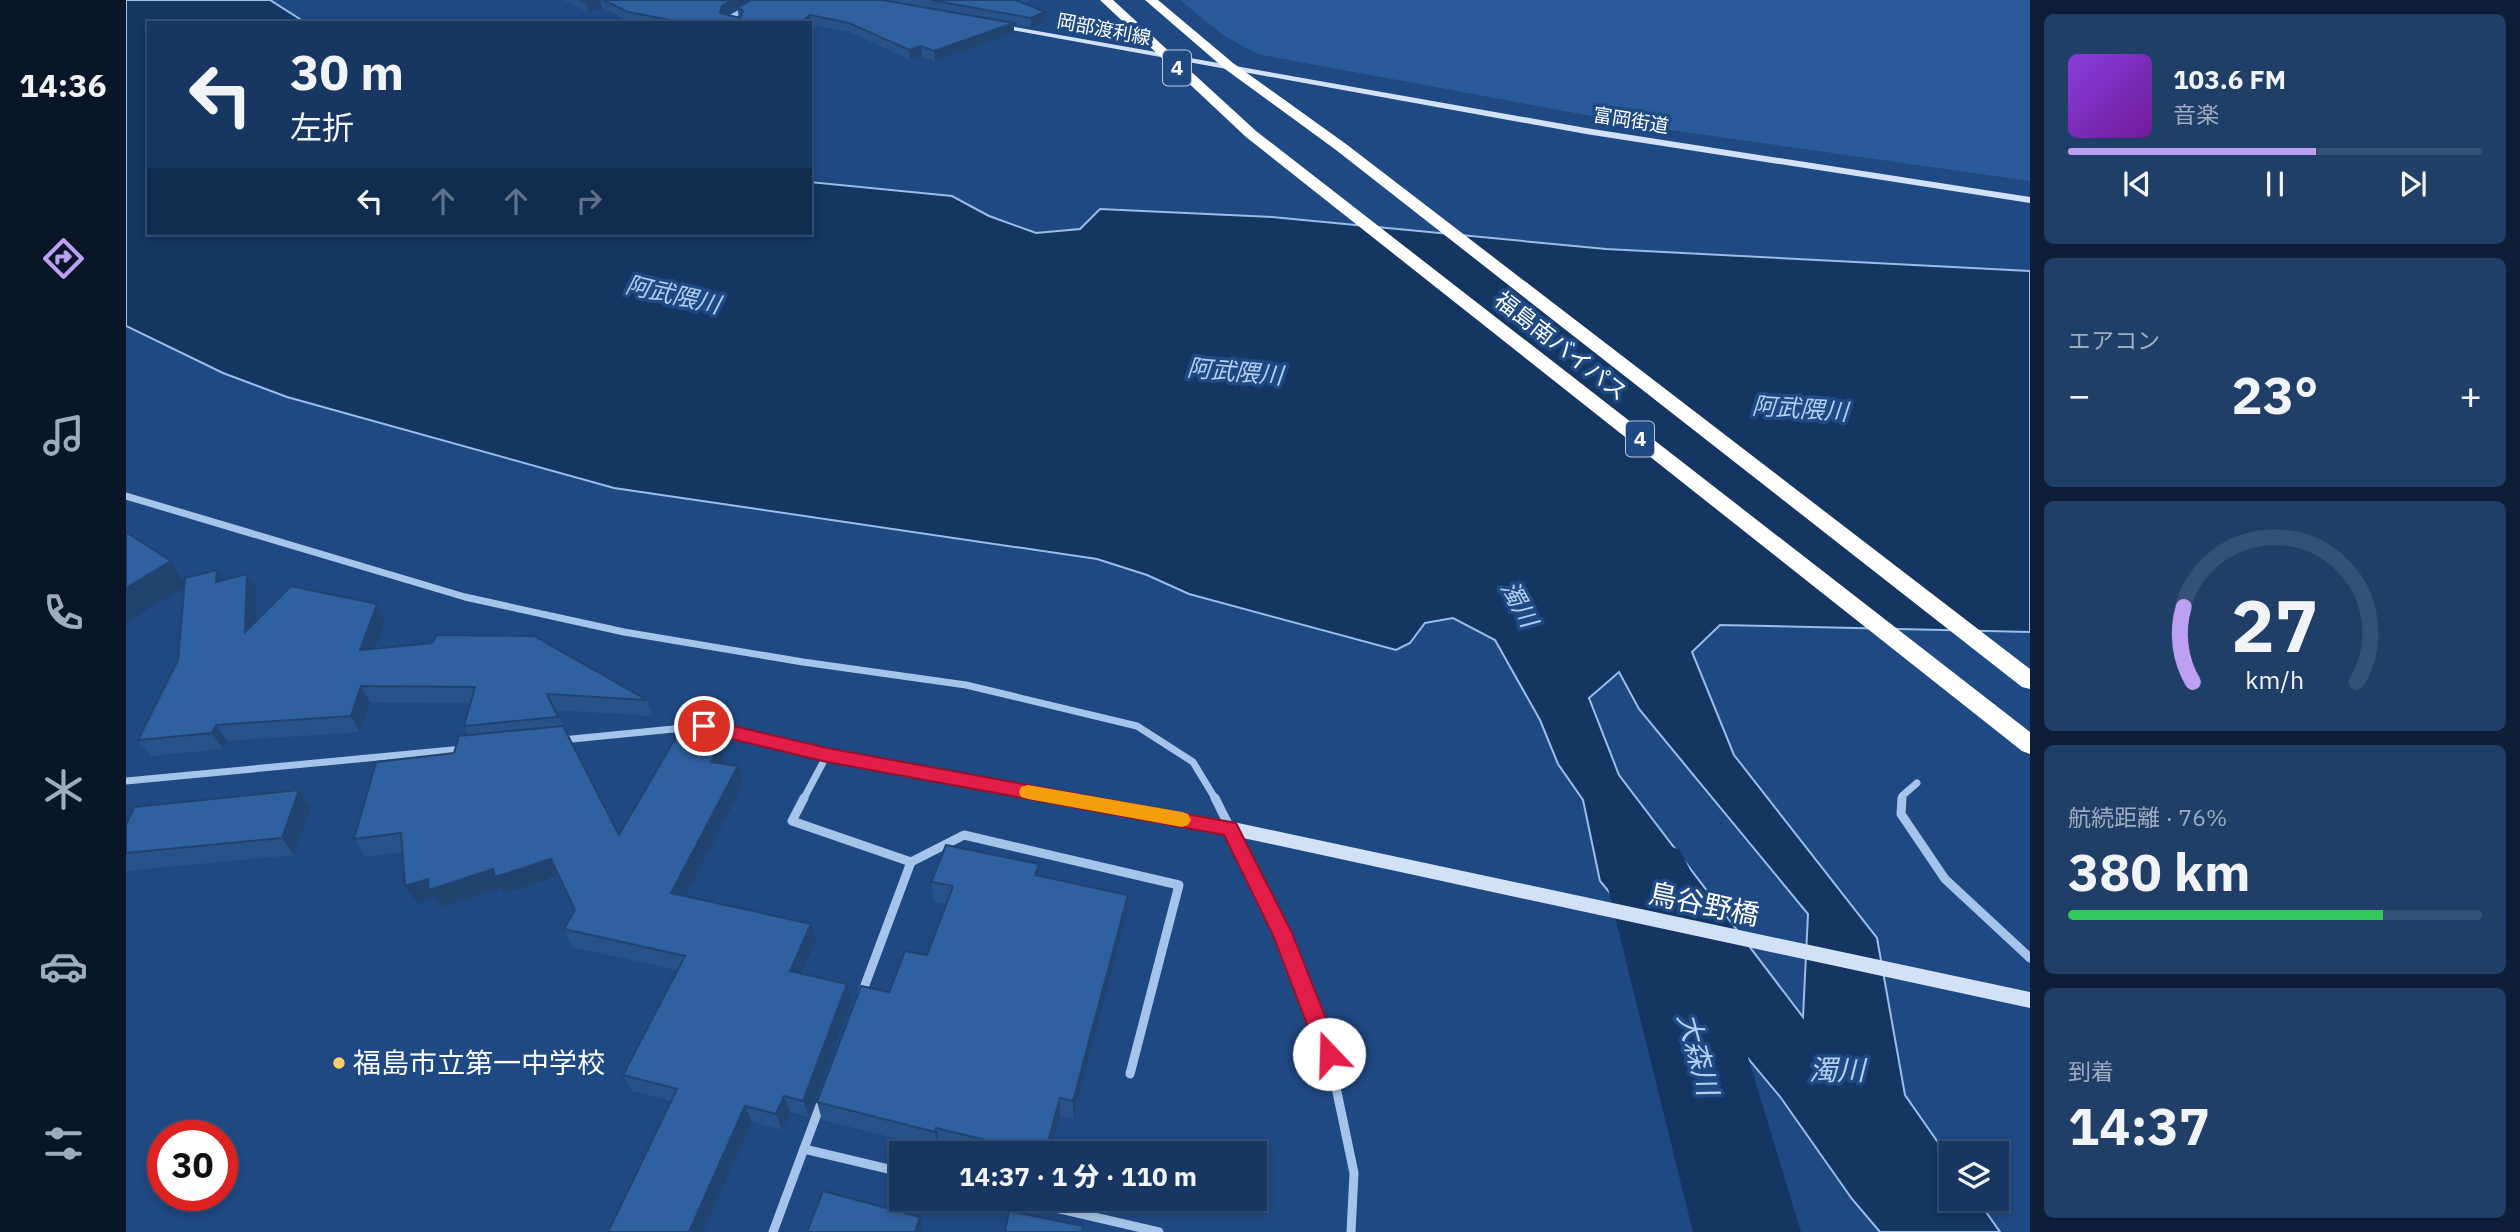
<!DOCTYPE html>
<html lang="ja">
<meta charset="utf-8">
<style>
:root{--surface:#173762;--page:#203f68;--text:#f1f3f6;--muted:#9eacbe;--line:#365177;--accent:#bca0f2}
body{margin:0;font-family:"IBM Plex Sans","Noto Sans JP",sans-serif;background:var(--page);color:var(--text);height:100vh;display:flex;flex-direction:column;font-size:26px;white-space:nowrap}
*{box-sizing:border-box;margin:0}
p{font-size:23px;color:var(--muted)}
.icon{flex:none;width:38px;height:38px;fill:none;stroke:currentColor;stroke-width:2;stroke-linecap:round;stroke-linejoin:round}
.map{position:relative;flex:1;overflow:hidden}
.sheet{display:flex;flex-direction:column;gap:14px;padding:14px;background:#0d1e36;width:490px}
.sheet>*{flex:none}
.top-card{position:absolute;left:21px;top:21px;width:665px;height:214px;border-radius:0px;box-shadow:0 4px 10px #0003,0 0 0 2px var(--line);background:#173762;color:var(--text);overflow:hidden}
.fabs{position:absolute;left:1813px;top:1141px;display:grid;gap:14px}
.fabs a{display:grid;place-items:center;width:70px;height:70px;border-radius:0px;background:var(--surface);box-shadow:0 4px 10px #0003,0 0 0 2px var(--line);font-size:35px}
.speed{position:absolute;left:21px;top:1120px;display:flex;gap:14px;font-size:35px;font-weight:700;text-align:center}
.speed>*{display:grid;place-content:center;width:91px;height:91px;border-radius:50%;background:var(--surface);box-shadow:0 4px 10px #0003,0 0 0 2px var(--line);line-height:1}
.speed .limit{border:10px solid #d22;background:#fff;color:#111}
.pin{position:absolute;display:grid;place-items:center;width:60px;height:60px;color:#fff;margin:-30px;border:4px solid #fff;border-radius:50%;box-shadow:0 2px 7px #0007}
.me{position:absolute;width:77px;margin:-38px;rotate:339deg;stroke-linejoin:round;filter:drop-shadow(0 0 5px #0008)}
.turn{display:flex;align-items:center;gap:24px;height:147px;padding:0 28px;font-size:32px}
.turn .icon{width:91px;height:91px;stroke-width:2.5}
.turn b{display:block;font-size:49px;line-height:60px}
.lanes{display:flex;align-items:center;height:66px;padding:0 28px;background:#0003;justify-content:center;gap:35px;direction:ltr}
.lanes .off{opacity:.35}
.big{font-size:52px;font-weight:800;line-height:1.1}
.sheet .card{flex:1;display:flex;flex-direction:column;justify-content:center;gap:10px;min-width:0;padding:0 24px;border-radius:10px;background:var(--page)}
.sheet .dial{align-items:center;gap:0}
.dial svg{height:182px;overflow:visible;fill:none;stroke:var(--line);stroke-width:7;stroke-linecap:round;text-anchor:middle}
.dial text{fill:var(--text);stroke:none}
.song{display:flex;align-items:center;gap:21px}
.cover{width:84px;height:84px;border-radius:10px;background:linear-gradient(135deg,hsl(270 70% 55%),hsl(280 70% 35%))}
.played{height:7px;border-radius:4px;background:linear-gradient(90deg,var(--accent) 60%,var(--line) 60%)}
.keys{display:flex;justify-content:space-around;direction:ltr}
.heat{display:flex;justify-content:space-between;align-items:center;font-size:38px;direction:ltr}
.charge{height:10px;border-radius:5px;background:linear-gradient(90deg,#34c759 76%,var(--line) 0)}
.trip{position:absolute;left:763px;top:1141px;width:378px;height:70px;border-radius:0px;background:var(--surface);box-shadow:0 4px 10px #0003,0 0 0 2px var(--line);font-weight:800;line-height:70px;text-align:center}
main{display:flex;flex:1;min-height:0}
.dock{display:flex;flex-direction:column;width:126px;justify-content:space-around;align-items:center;background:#091627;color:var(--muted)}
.dock .icon{width:49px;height:49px}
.dock .selected{color:var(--accent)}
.dock b{font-size:32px;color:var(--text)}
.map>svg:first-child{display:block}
.green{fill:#295b9b}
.water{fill:#153562;stroke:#9abeea;stroke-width:2;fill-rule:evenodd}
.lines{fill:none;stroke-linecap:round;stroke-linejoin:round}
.river{fill:#153562;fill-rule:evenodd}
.street-far2{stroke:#a6c4e9;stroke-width:4.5}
.street-far1{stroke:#a6c4e9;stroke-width:7}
.street{stroke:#a6c4e9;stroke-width:9}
.secondary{fill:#d1e1f7;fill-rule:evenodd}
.highway{fill:#fff;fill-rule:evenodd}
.wall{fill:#28538a}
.shaded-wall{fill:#214370}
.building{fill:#2f60a0;stroke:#214370;stroke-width:2}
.route{fill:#e11d48;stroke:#92132f;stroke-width:2}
.slow{fill:#f59e0b}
.poi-dot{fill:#f7cf67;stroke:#1f4983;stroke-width:2.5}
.labels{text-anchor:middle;stroke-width:7;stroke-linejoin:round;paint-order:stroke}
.far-street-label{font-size:19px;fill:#fff;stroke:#1f4983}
.shield{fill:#1f4983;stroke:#bcc8da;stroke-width:2}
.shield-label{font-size:21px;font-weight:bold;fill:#fff}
.street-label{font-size:23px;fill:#fff;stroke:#1f4983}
.water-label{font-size:24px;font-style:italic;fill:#b2cef0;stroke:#1f4983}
.near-street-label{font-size:28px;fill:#fff;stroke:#1f4983}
.near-water-label{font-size:28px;font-style:italic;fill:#b2cef0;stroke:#1f4983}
.near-poi-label{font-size:28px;fill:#fff;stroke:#1f4983;text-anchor:start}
</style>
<main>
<nav class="dock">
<b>14:36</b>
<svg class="icon selected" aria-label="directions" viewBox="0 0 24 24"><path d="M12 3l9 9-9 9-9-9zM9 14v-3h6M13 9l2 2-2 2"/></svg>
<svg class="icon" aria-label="music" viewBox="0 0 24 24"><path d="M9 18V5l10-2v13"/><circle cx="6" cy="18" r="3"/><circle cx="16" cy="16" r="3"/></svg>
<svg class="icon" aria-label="phone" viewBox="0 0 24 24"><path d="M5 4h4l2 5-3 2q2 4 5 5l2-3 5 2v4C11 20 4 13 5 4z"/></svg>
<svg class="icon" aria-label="climate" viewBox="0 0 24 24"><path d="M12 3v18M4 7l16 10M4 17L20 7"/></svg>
<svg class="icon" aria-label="car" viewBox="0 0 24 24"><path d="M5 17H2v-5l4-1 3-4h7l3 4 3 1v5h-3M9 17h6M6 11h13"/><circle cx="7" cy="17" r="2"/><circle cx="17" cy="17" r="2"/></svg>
<svg class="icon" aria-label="filters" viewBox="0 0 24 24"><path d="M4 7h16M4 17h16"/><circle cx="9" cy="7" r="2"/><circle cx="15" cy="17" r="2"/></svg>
</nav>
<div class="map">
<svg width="1904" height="1232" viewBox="0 0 1904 1232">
<rect width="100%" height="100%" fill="#1f4983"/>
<polygon class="green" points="1054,0 1904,0 1904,181 1531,128 1131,54 1097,35"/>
<path class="water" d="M0 0H144L180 23H23V233H684V182L826 196 863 216 910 233 954 229 974 209 1146 217 1480 249 1904 271V632L1594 625 1566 652 1608 755 1751 938 1779 1095 1825 1161V1199H1851L1874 1232H1754L1726 1199 1655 1098 1474 881 1457 800 1432 764 1414 720 1369 640 1327 618 1299 623 1284 643 1270 650 1063 594 1021 575 971 559 488 488 161 397 97 373 0 326ZM1493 672 1513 709 1682 914 1677 1017 1493 775 1463 698Z"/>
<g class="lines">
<polygon class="river" points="1523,839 1554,850 1567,876 1675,1232 1567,1232 1479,876 1492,850"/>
<polyline class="street-far2" points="614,23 600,20 634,0"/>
<g class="street-far1">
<polyline points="0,496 339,597 498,632 677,662 840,685 1011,726 1067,762 1090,800"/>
<polyline points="436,740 578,726 701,755 677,800"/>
<polyline points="0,781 337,749"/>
<polyline points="1776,800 1776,796 1791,783"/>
</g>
<g class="street">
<polyline points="678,798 666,821 785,862 736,993"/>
<polyline points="1089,798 1157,933 1203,1054 1228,1173 1225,1232"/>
<polyline points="1776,798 1775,814 1819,879 1904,958"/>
<polyline points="785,862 838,835 1053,885 1004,1074"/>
<polyline points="678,1149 775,1172"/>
<polyline points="890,1199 1033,1232"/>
<polyline points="647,1232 695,1103"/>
</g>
<g class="secondary">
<polygon points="866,23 1460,128 1904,197 1904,203 1460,134 869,27 866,27"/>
<polygon points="701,749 1103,821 1904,992 1904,1008 1103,835 701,761 696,759 693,755 696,751"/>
</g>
<g class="highway">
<polygon points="974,0 987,0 1130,131 1904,732 1904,754 1896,751 1120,137"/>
<polygon points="1019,0 1032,0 1107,63 1220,144 1904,669 1904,689 1896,687 1210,150 1099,69"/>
</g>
</g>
<g class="wall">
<polygon points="438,0 625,0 600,14 613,17 611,8 625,0 904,0 896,3 919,22 905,27 888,24 888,33 809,61 796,56 784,60 724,32 685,25 684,23 511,23 504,21 476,8 462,12"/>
<polygon points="0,532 45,561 59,582 97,580 121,574 131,590 130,621 251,604 259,620 249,648 521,700 526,716 429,710 493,835 599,764 617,785 559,896 690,942 676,974 721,984 726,1001 683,1117 664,1112 656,1130 626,1122 577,1232 482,1232 545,1101 506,1091 497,1075 552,970 446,947 438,929 449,910 433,877 378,894 375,888 314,908 308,898 291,904 279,886 277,852 240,857 228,839 328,753 342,735 338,726 344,703 244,702 234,732 101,741 97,749 25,756 12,740 52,660 58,588 0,623"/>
<polygon points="173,790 185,807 168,855 0,871 0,825"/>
<polygon points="913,864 913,876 1002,895 1001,914 947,1119 934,1116 924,1153 845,1153 814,1145 812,1149 696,1120 691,1102 763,992 801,955 820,904 808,901 805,882"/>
</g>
<g class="shaded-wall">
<polygon points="468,0 474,0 476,8 462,12 459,3"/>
<polygon points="606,0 625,0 598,16 594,13 596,6"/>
<polygon points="919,12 919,22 905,27 905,18"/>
<polygon points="684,15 685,25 684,25 684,23 673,23"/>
<polygon points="888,23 888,33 809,61 808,51"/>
<polygon points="795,46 796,56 784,60 783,50"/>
<polygon points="45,561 61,586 0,623 0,588"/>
<polygon points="91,570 101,586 90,582"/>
<polygon points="121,574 131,590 129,648 119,632"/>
<polygon points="251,604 259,620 243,666 234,650"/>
<polygon points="235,686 244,702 234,732 225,716"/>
<polygon points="90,725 101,741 97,749 86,733"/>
<polygon points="594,746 599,764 585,762"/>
<polygon points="612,766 617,785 552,911 545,893"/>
<polygon points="173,790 185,807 168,855 156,838"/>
<polygon points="425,859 433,876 378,894 375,888 314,908 308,898 291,904 279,886 302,879 367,869"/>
<polygon points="913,864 913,884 909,875"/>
<polygon points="1002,895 1001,914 947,1119 947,1101"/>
<polygon points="685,924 690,942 669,988 664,971"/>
<polygon points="721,984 726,1001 683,1117 677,1101"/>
<polygon points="658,1096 664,1112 656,1130 650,1114"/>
<polygon points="934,1098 934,1116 924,1153 919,1153"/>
<polygon points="619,1106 626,1122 577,1232 563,1232"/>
<polygon points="810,1128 814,1145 812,1149 809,1132"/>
<polygon points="794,1217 797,1230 797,1232 789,1232"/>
</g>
<g class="building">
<polygon points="454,0 468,0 459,3"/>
<polygon points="477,0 606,0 596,6 594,13 614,18 617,11 611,8 625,0 756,0 888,23 808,51 795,46 783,50 723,23 684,15 673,23 560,23 502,12"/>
<polygon points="805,0 890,0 919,12 905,18"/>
<polygon points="0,532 45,561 0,588"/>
<polygon points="91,570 90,582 121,574 119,632 165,586 251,604 234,650 306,643 311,635 408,636 521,700 421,694 432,717 338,726 349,687 235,686 225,716 90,725 86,733 12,740 52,660 59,578"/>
<polygon points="437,726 493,835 550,737 594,746 585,762 612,766 545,893 685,924 664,971 721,984 677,1101 658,1096 650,1114 619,1106 563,1232 482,1232 551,1089 497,1075 559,956 438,929 449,910 425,859 369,877 367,869 303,890 302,879 279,886 275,833 228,839 250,762 328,753 333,736"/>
<polygon points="173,790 156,838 0,853 0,825 8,807"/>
<polygon points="820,845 913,864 909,875 1002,895 947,1101 934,1098 919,1153 913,1153 810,1128 809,1132 691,1102 735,986 763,992 779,951 801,955 827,886 805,882"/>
<polygon points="697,1191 794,1217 789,1232 681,1232"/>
<polygon points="883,1211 957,1226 956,1232 879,1232"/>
</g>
<polygon class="route" points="578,719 701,748 1110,823 1166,933 1214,1054 1210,1061 1203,1064 1195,1061 1147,935 1098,835 701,762 572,731 570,726 572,721"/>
<polygon class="slow" points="902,785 1056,812 1062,814 1065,820 1062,825 1056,827 902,799 895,797 893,792 895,787"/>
<circle class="poi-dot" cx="213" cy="1063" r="7"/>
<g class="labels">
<g class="far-street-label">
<text transform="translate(978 29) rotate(11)" y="7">岡部渡利線</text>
<text transform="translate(1505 120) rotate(9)" y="7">富岡街道</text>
</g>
<g class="shield">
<rect x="1037" y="50.5" width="28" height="35" rx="5"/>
<rect x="1500" y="421.5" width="28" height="35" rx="5"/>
</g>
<g class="shield-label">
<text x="1051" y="75">4</text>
<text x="1514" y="446">4</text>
</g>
<g class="street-label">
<text transform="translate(1435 346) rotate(38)" y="8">福島南バイパス</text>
</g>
<g class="water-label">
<text transform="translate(547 295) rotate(13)" y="8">阿武隈川</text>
<text transform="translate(1109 372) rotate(5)" y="8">阿武隈川</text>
<text transform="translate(1674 409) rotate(4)" y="8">阿武隈川</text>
<text transform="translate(1393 604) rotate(61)" y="8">濁川</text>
</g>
<g class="near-street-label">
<text transform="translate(1578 904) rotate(12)" y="10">鳥谷野橋</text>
</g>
<g class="near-water-label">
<text transform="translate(1572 1054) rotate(75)" y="10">大森川</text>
<text x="1711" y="1080">濁川</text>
</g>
<g class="near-poi-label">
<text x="227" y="1073">福島市立第一中学校</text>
</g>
</g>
</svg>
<div class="fabs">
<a><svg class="icon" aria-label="layers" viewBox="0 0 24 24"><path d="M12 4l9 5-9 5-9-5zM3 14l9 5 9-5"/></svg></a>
</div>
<div class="speed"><div class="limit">30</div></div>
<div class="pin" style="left:578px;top:726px;background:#d93025"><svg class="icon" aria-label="arrive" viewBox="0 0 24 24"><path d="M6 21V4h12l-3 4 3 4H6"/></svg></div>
<svg class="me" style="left:1203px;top:1054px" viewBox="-20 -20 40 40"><circle r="19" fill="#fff"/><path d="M0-13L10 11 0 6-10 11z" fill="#e11d48"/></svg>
<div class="trip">14:37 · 1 分 · 110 m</div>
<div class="top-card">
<div class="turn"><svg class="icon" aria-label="left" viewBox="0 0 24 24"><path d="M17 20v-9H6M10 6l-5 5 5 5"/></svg><div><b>30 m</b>左折</div></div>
<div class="lanes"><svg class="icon" aria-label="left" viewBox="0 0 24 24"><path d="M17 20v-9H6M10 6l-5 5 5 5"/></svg><svg class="icon off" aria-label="ahead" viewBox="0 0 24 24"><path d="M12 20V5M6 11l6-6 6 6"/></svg><svg class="icon off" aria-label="ahead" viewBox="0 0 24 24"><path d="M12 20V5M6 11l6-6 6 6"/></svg><svg class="icon off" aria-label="right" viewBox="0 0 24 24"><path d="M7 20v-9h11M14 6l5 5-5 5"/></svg></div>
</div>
</div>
<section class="sheet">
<div class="card">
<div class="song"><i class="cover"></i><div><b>103.6 FM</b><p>音楽</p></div></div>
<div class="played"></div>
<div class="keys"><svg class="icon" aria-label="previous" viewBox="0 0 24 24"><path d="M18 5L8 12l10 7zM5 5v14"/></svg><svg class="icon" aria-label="pause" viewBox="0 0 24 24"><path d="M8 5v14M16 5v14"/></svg><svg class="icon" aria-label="next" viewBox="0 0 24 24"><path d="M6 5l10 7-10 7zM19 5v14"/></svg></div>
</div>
<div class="card"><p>エアコン</p>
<div class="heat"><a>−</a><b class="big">23°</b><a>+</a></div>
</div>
<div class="card dial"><svg viewBox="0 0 100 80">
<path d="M14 69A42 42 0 1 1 86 69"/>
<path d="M14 69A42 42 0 0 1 10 36" stroke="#bca0f2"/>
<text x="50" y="56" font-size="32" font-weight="700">27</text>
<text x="50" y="72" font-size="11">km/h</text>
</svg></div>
<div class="card"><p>航続距離 · 76%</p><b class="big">380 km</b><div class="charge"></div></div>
<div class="card"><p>到着</p><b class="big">14:37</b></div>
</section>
</main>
